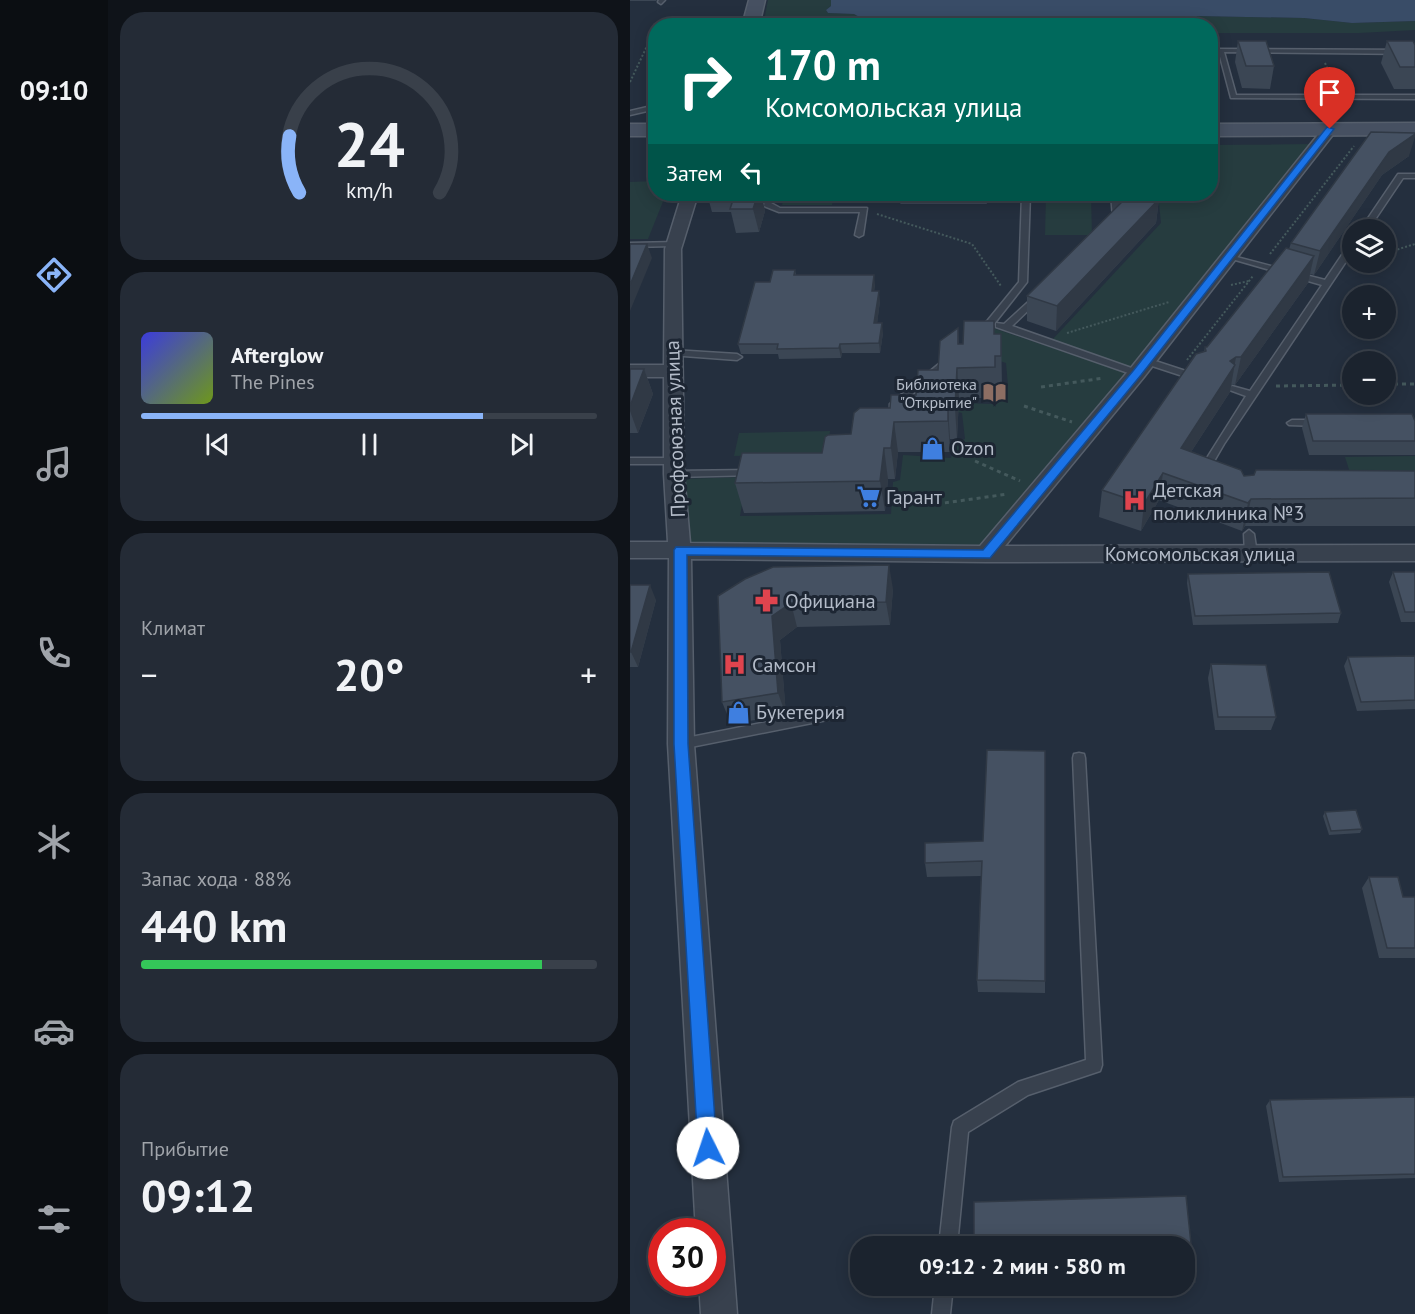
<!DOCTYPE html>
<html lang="ru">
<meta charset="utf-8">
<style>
:root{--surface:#1b232e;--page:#242b36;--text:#f1f3f6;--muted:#a0a4aa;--line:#39404a;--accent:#8ab4f8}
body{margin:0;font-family:"PT Sans",sans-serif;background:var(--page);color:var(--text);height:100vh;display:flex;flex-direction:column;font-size:22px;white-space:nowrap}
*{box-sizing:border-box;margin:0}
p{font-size:20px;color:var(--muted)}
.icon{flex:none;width:33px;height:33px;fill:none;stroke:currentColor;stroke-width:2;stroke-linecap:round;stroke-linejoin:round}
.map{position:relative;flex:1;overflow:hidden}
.drawer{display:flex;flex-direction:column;gap:12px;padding:12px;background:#0f1319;width:522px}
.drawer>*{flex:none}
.top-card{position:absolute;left:18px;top:18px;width:570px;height:183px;border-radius:24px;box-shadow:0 3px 15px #0003,0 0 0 2px var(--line);background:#00695c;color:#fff;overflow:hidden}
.tools{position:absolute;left:712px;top:219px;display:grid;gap:12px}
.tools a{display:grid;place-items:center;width:54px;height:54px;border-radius:50%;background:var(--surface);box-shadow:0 3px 15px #0003,0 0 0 2px var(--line);font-size:30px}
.speed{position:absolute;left:18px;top:1218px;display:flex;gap:12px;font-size:30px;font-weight:700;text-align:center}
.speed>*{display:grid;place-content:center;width:78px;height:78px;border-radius:50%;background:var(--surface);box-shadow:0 3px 15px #0003,0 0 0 2px var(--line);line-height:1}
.speed .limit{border:9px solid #d22;background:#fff;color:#111}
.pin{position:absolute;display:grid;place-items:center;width:51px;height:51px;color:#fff;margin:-62px -26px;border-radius:50% 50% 50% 0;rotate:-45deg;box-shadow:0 0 6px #0007}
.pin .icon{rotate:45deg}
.me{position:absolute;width:66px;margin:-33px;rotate:356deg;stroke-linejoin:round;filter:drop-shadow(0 0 4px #0008)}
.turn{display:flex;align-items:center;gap:21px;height:126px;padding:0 18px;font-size:27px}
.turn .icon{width:78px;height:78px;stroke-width:2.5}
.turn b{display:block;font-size:42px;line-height:51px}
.then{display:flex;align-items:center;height:57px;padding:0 18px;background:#0003;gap:12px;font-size:22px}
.big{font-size:45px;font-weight:800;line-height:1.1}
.drawer .tile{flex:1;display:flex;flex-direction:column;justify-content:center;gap:9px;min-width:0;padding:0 21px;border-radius:24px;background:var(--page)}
.drawer .dial{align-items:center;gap:0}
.dial svg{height:156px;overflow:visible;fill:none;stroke:var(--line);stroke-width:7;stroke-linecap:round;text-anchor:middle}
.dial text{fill:var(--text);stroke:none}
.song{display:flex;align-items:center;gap:18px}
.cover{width:72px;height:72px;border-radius:9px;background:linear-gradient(135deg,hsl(240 70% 55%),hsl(80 70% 35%))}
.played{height:6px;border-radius:3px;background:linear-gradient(90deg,var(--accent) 75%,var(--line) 75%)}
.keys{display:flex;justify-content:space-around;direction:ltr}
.heat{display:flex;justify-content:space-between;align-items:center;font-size:33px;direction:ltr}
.charge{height:9px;border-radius:4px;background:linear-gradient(90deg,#34c759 88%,var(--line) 0)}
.trip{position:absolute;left:220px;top:1236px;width:345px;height:60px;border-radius:24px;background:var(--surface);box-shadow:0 3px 15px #0003,0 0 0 2px var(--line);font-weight:800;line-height:60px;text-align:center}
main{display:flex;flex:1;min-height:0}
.dock{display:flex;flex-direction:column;width:108px;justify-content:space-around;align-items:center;background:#0b0e12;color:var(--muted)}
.dock .icon{width:42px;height:42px}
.dock .current{color:var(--accent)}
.dock b{font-size:27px;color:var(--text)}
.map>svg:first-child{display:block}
.green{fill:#263c3f}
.water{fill:#394c67}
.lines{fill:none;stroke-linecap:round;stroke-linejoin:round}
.lane-casing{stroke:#565f6c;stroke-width:3}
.street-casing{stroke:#565f6c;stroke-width:3}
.secondary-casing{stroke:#565f6c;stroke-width:3}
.path-far1{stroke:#44595c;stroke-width:2;stroke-dasharray:2 2;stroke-linecap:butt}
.path{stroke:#44595c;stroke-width:3;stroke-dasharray:4 4;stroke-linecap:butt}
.lane{fill:#38414e;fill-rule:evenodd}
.street{fill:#38414e;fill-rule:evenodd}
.secondary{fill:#465061;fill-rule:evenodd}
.wall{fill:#3b4654}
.shaded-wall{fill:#303945}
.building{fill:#455162;stroke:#303945;stroke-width:1.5}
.route{fill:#1a73e8;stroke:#114b97;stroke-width:1.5}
.labels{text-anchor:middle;stroke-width:6;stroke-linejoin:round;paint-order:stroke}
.far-poi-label{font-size:16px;fill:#b4bcc9;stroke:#1d2633;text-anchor:end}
.street-label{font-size:20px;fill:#b4bcc9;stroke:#1d2633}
.poi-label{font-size:20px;fill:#b4bcc9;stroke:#1d2633;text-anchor:start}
</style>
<main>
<nav class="dock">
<b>09:10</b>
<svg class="icon current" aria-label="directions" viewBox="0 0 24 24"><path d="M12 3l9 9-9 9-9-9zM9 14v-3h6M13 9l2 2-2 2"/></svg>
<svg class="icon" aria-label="music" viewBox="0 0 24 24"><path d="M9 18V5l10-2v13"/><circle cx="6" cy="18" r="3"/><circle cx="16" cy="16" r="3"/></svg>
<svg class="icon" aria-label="phone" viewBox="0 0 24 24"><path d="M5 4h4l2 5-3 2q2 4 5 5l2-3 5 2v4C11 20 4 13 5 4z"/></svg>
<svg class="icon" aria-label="climate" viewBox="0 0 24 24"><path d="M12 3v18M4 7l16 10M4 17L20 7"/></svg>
<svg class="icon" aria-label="car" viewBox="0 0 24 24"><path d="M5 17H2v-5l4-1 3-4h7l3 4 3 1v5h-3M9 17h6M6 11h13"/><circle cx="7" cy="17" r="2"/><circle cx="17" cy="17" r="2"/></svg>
<svg class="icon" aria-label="filters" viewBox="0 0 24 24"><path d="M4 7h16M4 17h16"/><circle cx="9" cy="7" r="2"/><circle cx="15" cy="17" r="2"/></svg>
</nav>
<section class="drawer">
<div class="tile dial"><svg viewBox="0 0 100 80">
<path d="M14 69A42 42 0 1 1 86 69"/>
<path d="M14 69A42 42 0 0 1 9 40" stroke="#8ab4f8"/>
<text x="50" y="56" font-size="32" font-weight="700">24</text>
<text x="50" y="72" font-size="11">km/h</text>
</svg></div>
<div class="tile">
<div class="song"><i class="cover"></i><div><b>Afterglow</b><p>The Pines</p></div></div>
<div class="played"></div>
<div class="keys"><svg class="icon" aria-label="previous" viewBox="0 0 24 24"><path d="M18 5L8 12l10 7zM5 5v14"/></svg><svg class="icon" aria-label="pause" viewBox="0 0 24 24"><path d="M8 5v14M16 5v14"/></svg><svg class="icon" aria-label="next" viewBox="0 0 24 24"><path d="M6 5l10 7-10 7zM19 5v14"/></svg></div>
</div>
<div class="tile"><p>Климат</p>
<div class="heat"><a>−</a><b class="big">20°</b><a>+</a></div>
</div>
<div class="tile"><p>Запас хода · 88%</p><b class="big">440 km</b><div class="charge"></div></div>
<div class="tile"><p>Прибытие</p><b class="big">09:12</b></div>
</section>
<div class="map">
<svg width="785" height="1314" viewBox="0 0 785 1314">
<rect width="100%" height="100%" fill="#242f3e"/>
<g class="green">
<polygon points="138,0 201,0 201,6 196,10 198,13 224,14 238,22 276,25 133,26"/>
<polygon points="567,16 674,18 722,23 785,21 785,30 729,33 581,33 580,26 416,26 553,22"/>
<polygon points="684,144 503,368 422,340 531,223 528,194 580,194 581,145"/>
<polygon points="25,181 26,194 36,194 18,239 0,239 0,182"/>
<polygon points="155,194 205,194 202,205 152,205"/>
<polygon points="416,194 461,194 462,235 415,235"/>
<polygon points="360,327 497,373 352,549 59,546 50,479 117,477 110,516 261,514 263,482 270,480 273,455 321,458 326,442 335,439 332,413 328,412 329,403 363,404 371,391 378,386 376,363 370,361"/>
<polygon points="200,431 197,454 104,456 109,433"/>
<polygon points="785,456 785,481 723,482 715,457"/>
</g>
<polygon class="water" points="201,0 785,0 785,21 722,23 674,18 567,16 563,20 553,22 416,26 276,26 238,22 224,14 198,13 196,10 201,6"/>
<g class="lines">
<defs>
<g id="lane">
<polygon points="29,0 35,0 31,4 28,2"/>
<polygon points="23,33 26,33 26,37 20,35"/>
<polygon points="588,49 785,50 785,54 594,52 606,95 785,95 785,99 601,98"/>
<polygon points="26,105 26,109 0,115 0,111"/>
<polygon points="768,174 785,174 785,178 773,178 738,230 730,230"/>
<polygon points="136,194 144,194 141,203 150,208 237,208 233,235 229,237 225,235 230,212 149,212 134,206"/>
<polygon points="361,194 369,194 356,202 271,202 267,200 271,198 354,198"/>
<polygon points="392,194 400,194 397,282 364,324 353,334 347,334 347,330 358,320 389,282"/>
<polygon points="481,194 489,194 491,218 484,223 480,221 483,218"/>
<polygon points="47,242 48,244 44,246 0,247 0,243"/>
<polygon points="720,243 723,243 723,251 594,444 580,468 582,471 581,473 573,473 570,469 616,396 597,389 602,386 620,391 692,285 595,257 599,255 695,280"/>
<polygon points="407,294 410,295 410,299 382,326 510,371 510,375 504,375 366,327 366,323 374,324"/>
<polygon points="43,350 107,354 112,357 107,360 40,355 40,351"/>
<polygon points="321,354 324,355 324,359 266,408 260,408 260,404"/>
<polygon points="516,358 568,375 570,377 565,380 513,363 513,359"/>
<polygon points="662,420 688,420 693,423 688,426 659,425 657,423"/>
<polygon points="0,458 44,458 49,461 44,464 0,464"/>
<polygon points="123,470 128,473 127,475 44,477 39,474 44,471"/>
<polygon points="619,530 624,534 627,554 621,558 615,554 614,534"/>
<polygon points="207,708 211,709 213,713 211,717 207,718 51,749 46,748 45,744 46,740 51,739"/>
<polygon points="449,753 454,754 455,758 472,1065 470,1071 398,1095 338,1132 327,1246 309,1246 322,1127 324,1121 388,1082 456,1060 443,758 444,754"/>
<polygon points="305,1286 323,1286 320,1314 302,1314"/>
</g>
<polygon id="street" points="700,125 705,126 707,129 705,132 514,377 375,546 785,545 785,561 356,562 61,559 64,744 107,1314 71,1314 69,1282 82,1282 82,1232 66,1232 38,744 39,558 0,558 0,542 38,542 34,474 34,377 0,377 0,365 34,365 35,249 52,194 68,194 51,249 54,474 60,543 350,546 500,369 695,126"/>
<g id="secondary">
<polygon points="119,0 135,0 129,26 112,26"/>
<polygon points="785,123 785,135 580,136 580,124"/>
<rect x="0" y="124" width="26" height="12"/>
</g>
</defs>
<use href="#lane" class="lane-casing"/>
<use href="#street" class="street-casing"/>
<use href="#secondary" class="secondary-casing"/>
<g class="path-far1">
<polyline points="695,63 699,72"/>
<polyline points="0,82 18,44"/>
<polyline points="247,214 342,244 371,286"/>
<polyline points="756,253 785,244"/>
<polyline points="640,254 724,146"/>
<polyline points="601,285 619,281"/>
<polyline points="437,333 539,302"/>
<polyline points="557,360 623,276"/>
</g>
<g class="path">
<polyline points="756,384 785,384"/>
<polyline points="646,386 723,385"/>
<polyline points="411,387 474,378"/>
<polyline points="394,406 442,422"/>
<polyline points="345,461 390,481"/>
<polyline points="307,504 378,494"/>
</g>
<use href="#lane" class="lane"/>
<use href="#street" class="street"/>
<use href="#secondary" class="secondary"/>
</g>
<g class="wall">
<polygon points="0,0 27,0 26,1 0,1"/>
<polygon points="608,41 644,66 640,89 612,88 605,62"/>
<polygon points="757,41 785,45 785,89 764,89 751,63"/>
<polygon points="741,132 779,156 752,175 684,275 680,274 678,283 605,385 602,384 600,392 561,452 614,476 785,471 785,526 615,526 612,531 529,500 511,531 469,517 472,490 574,352 575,347 577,347 659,249 661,243"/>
<polygon points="77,194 131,194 135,211 129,232 106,233 101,212 82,212"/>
<polygon points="494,194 528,194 529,199 526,223 426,331 397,321 397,296 495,199"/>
<polygon points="165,270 166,275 245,284 244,291 250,301 247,323 253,333 250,353 212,353 211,358 149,359 148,354 111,354 108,344 140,282"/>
<polygon points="328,328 329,344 333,344 364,334 371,334 372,386 365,386 365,398 329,398 327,439 320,439 320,452 268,452 265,479 258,479 255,511 114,513 105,483 192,453 260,408 286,395 308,370"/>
<polygon points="0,369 14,369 23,394 8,433 0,433"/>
<polygon points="676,414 785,421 785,455 679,455 672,428"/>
<polygon points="143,567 263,589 260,625 167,627 150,640 156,715 101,724 92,702"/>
<polygon points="763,572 785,572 785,622 771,622 759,582"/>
<polygon points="558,574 711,613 708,623 563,625 557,583"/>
<polygon points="0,585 26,600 8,667 0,667"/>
<polygon points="785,656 785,709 727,711 714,666 718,657"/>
<polygon points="581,664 646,717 641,730 585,730 578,678"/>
<polygon points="695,812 732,829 730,833 699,835 693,816"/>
<polygon points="353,841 415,981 415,993 348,992 347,980 351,876 297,877 295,863"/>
<polygon points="739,877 773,897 785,897 785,958 749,958 732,888"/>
<polygon points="785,1097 785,1178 649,1182 636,1106 640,1100"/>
<polygon points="555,1246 565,1282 562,1285 555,1285"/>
<polygon points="344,1286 539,1286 345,1291"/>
</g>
<g class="shaded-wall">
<polygon points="785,134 785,137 779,156 752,175 684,275 690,251 759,152"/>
<polygon points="128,194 131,194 135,211 129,232 123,209"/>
<polygon points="529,199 526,223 426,331 427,306"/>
<polygon points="17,244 22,258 0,311 0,285"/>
<polygon points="684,256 678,283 605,385 611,357"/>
<polygon points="244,275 245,284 243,301 242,291"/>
<polygon points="249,291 250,301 246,333 244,323"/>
<polygon points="252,323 253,333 250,353 249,343"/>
<polygon points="210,344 212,353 211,358 209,348"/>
<polygon points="606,357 600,392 546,475 551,448 600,361"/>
<polygon points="327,368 329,398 327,439 325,408"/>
<polygon points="14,369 23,394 8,433 0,411 0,406"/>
<polygon points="318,408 320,439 320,452 318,421"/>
<polygon points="264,422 268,452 265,479 261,448"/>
<polygon points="254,448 258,479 255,511 250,481"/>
<polygon points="533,473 529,500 511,531 514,504"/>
<polygon points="621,499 615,526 612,531 618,503"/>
<polygon points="259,565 263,589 260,625 256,602"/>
<polygon points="20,585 26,600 8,667 1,652"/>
<polygon points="161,603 167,627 150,640 156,715 148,693 142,616"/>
</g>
<g class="building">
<polygon points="608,41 636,41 644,66 616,66"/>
<polygon points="757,41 783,41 785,45 785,67 770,67"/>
<polygon points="741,132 785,133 785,134 759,152 690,251 661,243"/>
<polygon points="105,194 128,194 123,209 100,209"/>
<polygon points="498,194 528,194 529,199 427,306 397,296 498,196"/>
<polygon points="0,244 17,244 0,285"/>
<polygon points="656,248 684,256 611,357 606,357 600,361 605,365 551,448 611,470 614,476 624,475 626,470 785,471 785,498 621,499 618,503 533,473 514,504 472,490 566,354 576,351 575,347 577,347"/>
<polygon points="143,270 165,270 164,275 244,275 242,291 249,291 244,323 252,323 249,343 210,344 209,348 147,349 148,344 108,344 125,282 140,282"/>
<polygon points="334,321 364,321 364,334 371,334 371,356 365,356 365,367 327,368 325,408 318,408 318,421 264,422 261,448 254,448 250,481 105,483 112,453 192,453 195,437 198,435 221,434 224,413 230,408 260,408 261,395 286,395 288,370 308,370 310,341 328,328 328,344 333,344"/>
<polygon points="0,369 14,369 0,406"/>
<polygon points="676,414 782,414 785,421 785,441 683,441"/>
<polygon points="259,565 256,602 161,603 142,616 148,693 92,702 88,596 115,579 143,567"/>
<polygon points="699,572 711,613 565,616 558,574"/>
<polygon points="763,572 785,572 785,612 775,612"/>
<polygon points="0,585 20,585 1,652 0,652"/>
<polygon points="785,656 785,700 731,702 718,657"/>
<polygon points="581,664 636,665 646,717 588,717"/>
<polygon points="357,750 415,751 415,981 347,980 352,861 295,863 295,843 353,841"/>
<polygon points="726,810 732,829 701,831 695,812"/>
<polygon points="739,877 768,877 773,897 785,897 785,948 757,948"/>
<polygon points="785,1097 785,1174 653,1177 640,1100"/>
<polygon points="556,1196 565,1282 555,1282 555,1246 344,1246 344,1202"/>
<polygon points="344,1286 437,1286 344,1288"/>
</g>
<polygon class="route" points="697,127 704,129 511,375 360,558 57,555 58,744 87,1148 84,1154 78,1157 71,1154 68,1148 44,744 44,550 46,547 353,550 503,371"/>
<defs>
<symbol id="library-bare" viewBox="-9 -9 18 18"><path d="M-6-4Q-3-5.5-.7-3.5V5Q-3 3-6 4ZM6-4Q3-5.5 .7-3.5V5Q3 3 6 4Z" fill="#8d6e63" stroke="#1d2633" stroke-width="2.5" paint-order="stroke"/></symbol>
<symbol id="shop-bare" viewBox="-9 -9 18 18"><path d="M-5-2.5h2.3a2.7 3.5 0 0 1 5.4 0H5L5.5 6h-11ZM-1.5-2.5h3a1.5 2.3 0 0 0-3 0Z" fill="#3f7fe0" stroke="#1d2633" stroke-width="2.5" paint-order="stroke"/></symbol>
<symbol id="supermarket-bare" viewBox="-9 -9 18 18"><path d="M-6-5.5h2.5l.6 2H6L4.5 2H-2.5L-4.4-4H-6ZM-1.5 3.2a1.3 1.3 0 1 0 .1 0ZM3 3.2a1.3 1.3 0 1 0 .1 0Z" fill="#3f7fe0" stroke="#1d2633" stroke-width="2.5" paint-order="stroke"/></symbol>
<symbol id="hospital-bare" viewBox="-9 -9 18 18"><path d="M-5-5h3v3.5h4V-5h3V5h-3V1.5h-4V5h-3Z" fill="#e0444e" stroke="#1d2633" stroke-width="2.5" paint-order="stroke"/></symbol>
<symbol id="pharmacy-bare" viewBox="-9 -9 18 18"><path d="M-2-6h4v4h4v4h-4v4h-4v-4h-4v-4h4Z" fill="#e0444e" stroke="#1d2633" stroke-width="2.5" paint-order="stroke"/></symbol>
</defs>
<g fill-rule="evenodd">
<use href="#library-bare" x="348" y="376" width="33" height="33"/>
<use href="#shop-bare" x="286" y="432" width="33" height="33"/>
<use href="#supermarket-bare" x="222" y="480" width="33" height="33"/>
<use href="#hospital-bare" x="488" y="484" width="33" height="33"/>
<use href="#pharmacy-bare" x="120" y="584" width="33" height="33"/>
<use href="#hospital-bare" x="88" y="648" width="33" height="33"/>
<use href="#shop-bare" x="92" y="696" width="33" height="33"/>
</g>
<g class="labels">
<g class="far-poi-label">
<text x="347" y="390">Библиотека<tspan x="347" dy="18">"Открытие"</tspan></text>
</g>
<g class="street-label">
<text transform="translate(45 429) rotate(-92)" y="7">Профсоюзная улица</text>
<text x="570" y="561">Комсомольская улица</text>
</g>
<g class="poi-label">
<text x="321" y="455">Ozon</text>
<text x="523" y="497">Детская<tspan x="523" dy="23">поликлиника №3</tspan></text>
<text x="256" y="504">Гарант</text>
<text x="155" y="608">Официана</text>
<text x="122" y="672">Самсон</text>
<text x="126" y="719">Букетерия</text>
</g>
</g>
</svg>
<div class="tools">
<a><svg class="icon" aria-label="layers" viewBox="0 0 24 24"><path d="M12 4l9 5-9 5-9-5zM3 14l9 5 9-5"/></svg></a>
<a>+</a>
<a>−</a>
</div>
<div class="speed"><div class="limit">30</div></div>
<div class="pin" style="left:700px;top:129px;background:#d93025"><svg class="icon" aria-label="arrive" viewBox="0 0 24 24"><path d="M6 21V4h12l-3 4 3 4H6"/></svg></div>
<svg class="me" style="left:78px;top:1148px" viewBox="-20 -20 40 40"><circle r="19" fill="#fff"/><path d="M0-13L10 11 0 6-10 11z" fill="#1a73e8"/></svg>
<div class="trip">09:12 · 2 мин · 580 m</div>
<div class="top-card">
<div class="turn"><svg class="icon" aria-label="right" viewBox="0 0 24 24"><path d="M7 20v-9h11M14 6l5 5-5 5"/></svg><div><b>170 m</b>Комсомольская улица</div></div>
<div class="then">Затем<svg class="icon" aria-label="left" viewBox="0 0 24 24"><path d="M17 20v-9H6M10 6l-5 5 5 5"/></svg></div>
</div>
</div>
</main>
